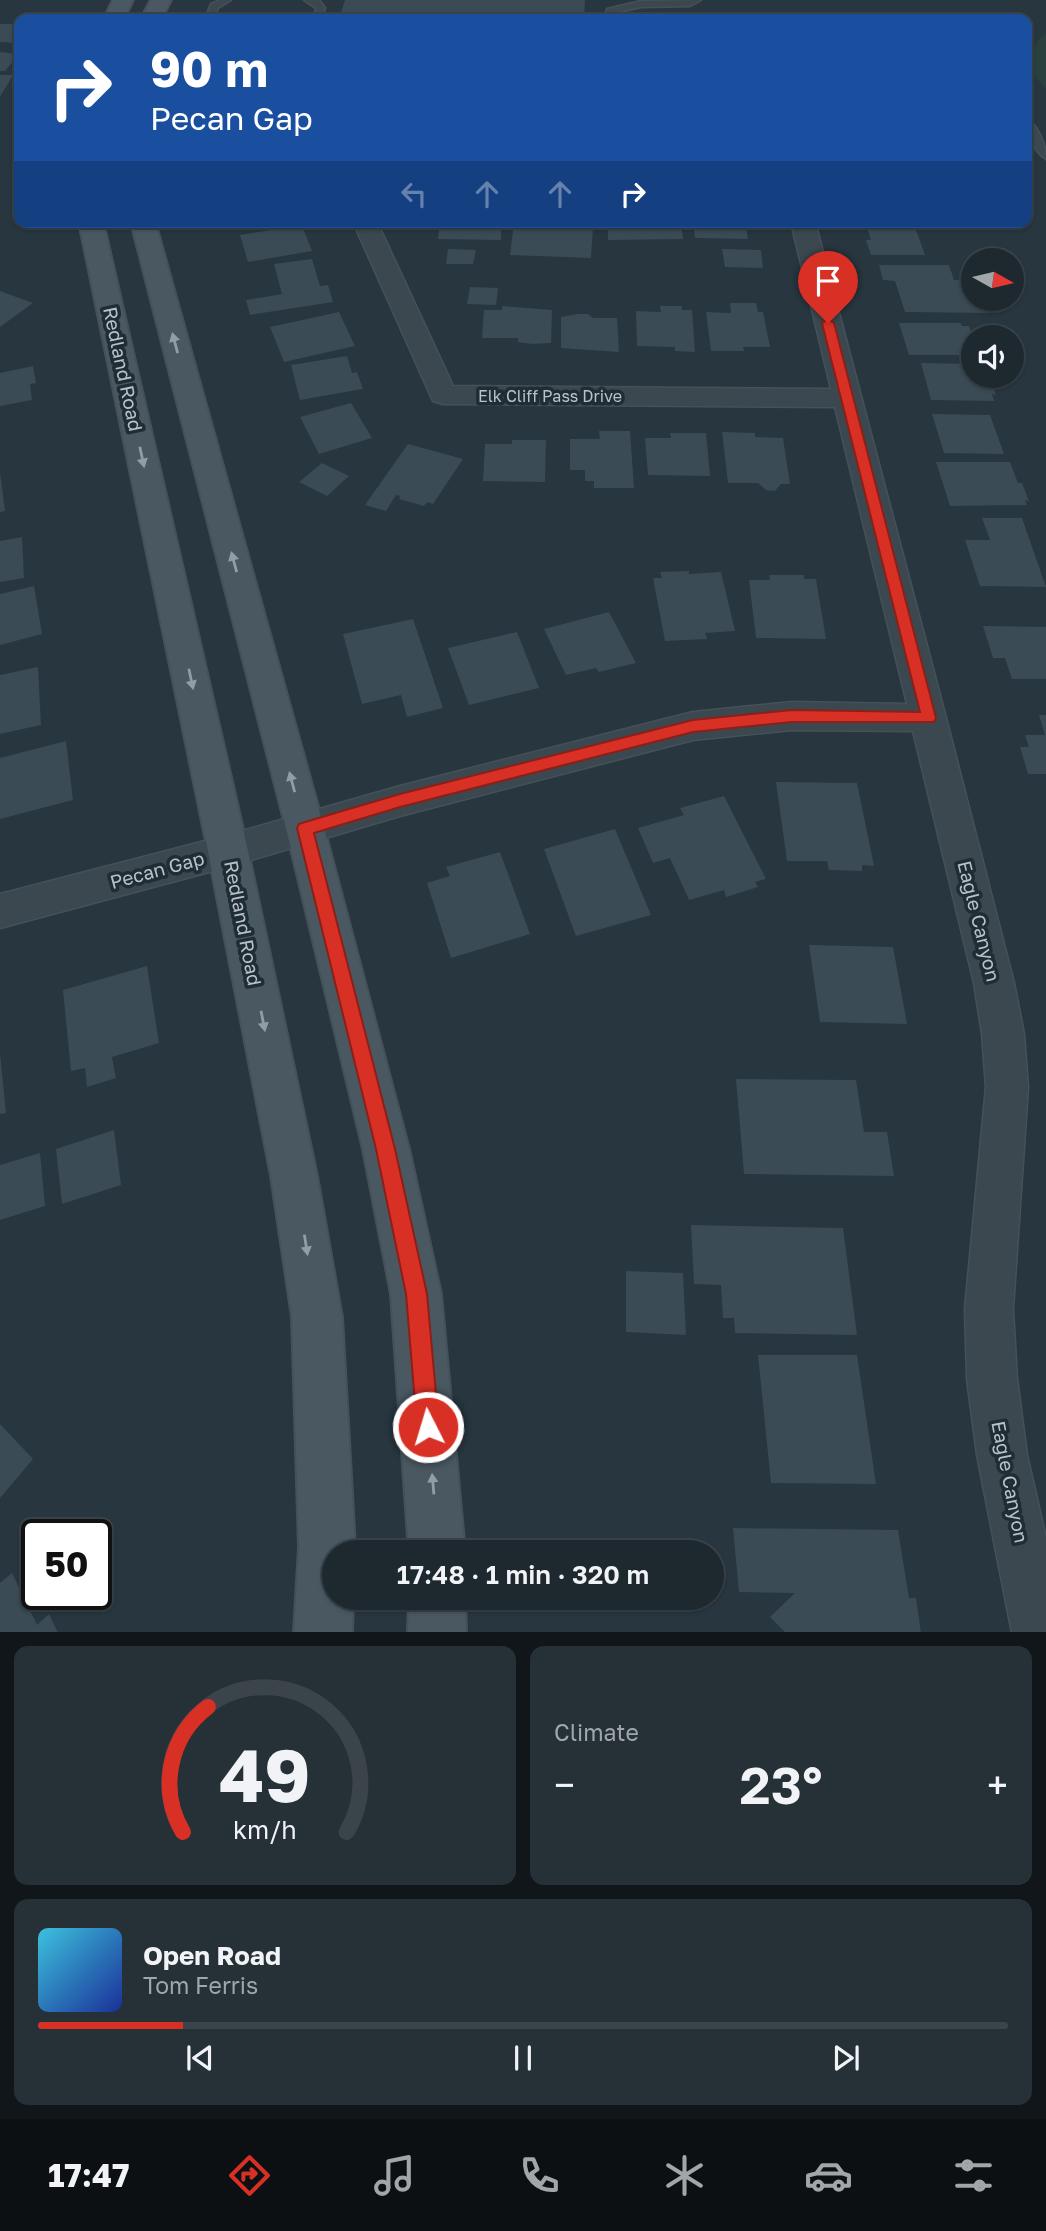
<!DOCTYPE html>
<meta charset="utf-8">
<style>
:root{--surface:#1d282f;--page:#253037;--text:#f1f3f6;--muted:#a0a6aa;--line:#3b444b;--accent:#d93025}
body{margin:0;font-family:"Golos Text",sans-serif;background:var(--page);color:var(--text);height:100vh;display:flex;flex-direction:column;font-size:26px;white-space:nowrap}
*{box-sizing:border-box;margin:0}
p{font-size:23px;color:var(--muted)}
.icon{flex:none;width:38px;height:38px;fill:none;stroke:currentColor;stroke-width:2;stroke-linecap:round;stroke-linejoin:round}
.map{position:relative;height:1632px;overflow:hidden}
.drawer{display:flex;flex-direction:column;gap:14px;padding:14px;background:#10161a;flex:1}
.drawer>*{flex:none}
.top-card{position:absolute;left:14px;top:14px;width:1018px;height:214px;border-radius:14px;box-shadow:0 2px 5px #0004,0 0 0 2px var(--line);background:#1a4fa0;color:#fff;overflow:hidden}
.needle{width:46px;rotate:98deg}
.buttons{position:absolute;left:961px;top:248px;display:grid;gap:14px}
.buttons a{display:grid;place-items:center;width:63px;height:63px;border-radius:50%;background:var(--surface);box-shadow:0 2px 5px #0004,0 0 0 2px var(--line);font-size:35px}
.speed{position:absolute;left:21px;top:1519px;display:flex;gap:14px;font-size:35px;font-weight:700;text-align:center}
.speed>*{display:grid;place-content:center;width:91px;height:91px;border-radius:50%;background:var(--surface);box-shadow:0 2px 5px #0004,0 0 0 2px var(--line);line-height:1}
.speed .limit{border:4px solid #111;border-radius:10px;background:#fff;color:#111}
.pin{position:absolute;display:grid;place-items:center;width:60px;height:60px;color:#fff;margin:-72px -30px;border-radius:50% 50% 50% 0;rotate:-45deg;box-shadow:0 0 7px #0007}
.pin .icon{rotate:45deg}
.me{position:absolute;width:77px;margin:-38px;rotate:355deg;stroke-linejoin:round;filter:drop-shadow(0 0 5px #0008)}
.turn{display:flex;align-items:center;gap:24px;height:147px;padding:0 21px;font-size:32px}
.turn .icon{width:91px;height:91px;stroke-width:2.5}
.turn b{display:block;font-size:49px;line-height:60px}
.lanes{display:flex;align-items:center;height:66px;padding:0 21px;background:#0003;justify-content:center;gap:35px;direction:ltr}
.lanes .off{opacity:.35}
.big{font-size:52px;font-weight:600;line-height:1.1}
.drawer .widget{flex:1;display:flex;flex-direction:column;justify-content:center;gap:10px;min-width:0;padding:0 24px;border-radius:14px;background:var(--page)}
.drawer .dial{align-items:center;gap:0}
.dial svg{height:182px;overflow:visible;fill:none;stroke:var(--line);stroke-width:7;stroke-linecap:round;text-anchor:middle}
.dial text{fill:var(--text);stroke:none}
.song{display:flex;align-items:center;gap:21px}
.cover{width:84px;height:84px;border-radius:10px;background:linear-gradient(135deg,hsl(190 70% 55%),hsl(230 70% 35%))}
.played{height:7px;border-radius:4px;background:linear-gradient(90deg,var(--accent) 15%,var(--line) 15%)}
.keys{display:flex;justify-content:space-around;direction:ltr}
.heat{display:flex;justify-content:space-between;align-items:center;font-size:38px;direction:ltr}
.drawer .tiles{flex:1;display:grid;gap:14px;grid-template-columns:1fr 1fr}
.widget:last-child{grid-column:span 2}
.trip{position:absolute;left:322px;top:1540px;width:402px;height:70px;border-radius:35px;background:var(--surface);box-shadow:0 2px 5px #0004,0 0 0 2px var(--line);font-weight:600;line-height:70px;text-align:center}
.tabs{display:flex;height:112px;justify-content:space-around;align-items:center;background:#0c1013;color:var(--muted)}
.tabs .icon{width:49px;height:49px}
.tabs .selected{color:var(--accent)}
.tabs b{font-size:32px;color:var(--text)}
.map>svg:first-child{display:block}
.green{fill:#29403f}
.building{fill:#3a4b55}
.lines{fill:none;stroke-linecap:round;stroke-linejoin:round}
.service-casing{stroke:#455159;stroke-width:3}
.minor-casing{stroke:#455159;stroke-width:3}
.secondary-casing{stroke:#455159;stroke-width:4}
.service{fill:#3b484f;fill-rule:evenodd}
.minor{fill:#3b484f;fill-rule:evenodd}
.secondary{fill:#4a5862;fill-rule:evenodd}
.oneway{fill:#929da6}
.route{fill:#d93025;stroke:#8d1f18;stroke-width:2}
.labels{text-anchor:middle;stroke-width:7;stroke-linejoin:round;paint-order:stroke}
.far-street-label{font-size:16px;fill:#b8c2ca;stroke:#202d35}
.street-label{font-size:19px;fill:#b8c2ca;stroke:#202d35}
</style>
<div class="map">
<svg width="1046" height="1633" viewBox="0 0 1046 1633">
<rect width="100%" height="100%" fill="#27363f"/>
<path class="green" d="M1046 33V89C1027 71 1023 51 1046 33Z"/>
<g class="building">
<polygon points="345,0 585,0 584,19 339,19"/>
<polygon points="0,24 19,24 19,38 16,43 0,42"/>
<polygon points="0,52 19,54 5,71 0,71"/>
<polygon points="0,75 13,75 0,97"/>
<polygon points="440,222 501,222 501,240 438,239"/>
<polygon points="514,222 593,227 591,258 510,255"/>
<polygon points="608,222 681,223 683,239 608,240"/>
<polygon points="693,222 745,222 748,239 695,238"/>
<polygon points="302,225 312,251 248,262 240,235"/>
<polygon points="867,227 915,227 925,255 871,255 866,240 871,240"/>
<polygon points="448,249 476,250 473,264 446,264"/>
<polygon points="722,249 761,250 763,268 725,267"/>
<polygon points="312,259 320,286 328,285 333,302 250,315 246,300 282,294 274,264"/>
<polygon points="879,265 949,265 954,280 973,280 973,299 984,299 989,313 905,312 895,281 883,280"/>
<polygon points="470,287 498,288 496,305 467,304"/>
<polygon points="0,291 33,303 0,327"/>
<polygon points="730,303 756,303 758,312 763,312 770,347 743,347 744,351 711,351 706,312 731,313"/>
<polygon points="502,306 552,310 551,343 532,344 518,342 518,338 482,338 484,310 502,310"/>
<polygon points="660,306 682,306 682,310 692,310 695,352 675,351 675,347 637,346 636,311 661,312"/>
<polygon points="339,312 355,346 284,362 270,327"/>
<polygon points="577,314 588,314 593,318 617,318 619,352 561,348 561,317"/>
<polygon points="899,323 961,323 962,326 969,326 973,338 973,342 969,341 973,355 909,355"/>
<polygon points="347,356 352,373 357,372 363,389 300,400 291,365"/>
<polygon points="921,363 973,364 973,376 986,376 988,380 991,380 996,395 992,394 994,401 931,400"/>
<polygon points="33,366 36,383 30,384 32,400 0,406 0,373"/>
<polygon points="351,403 372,438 319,454 300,417"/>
<polygon points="932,414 990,415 1004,454 944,453"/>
<polygon points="599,431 630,431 634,488 594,488 594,481 585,481 585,470 570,470 570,439 600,439"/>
<polygon points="722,432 755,433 755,437 783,438 790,484 781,484 775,491 766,490 758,483 728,483"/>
<polygon points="670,433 706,433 710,476 648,475 645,438 671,438"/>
<polygon points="512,440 546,440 545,482 483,481 485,444 512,444"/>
<polygon points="408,444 463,459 433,504 427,502 424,506 399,499 400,496 396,495 386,511 365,505"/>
<polygon points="936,462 1010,462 1018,483 1022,483 1029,501 1025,500 1027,505 950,506"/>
<polygon points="322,463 349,476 327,496 299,482"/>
<polygon points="0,472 5,511 0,512"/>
<polygon points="982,518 1022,518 1046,587 980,586 965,540 990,540"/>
<polygon points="22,537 24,578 0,582 0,541"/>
<polygon points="689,571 689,574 721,572 735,631 705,633 707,639 665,641 653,578 662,578 660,572"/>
<polygon points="769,575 804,575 804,579 816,579 826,639 756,638 749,580 770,580"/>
<polygon points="34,586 42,634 0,645 0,594"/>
<polygon points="609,612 636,663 599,672 596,668 566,675 544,629"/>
<polygon points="413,619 443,708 407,717 401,695 362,704 343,634"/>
<polygon points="983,626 1046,627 1046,679 1012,679 1005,658 993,658"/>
<polygon points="517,632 539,688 469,705 448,648"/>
<polygon points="38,667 41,725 0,734 0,675"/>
<polygon points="1039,715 1046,715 1046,774 1028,774 1020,747 1029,747 1025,735 1045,735"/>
<polygon points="66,741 73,800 0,819 0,758"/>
<polygon points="776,782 857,783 874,866 862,865 862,871 829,870 827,861 787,861"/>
<polygon points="724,796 766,879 755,882 758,887 726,897 724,890 689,900 670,858 653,863 638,828 684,815 680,808"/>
<polygon points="615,829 651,915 576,936 544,849"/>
<polygon points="500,852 530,934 451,958 427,883 450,876 446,867"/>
<polygon points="809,945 893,947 907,1024 820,1022"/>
<polygon points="147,966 159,1043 112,1057 116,1078 87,1087 85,1068 71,1071 63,990"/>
<polygon points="0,1053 6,1113 0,1114"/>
<polygon points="736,1079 856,1080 864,1132 887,1132 894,1176 744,1174"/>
<polygon points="114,1130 121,1185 62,1204 56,1149"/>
<polygon points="40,1153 45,1206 0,1220 0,1165"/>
<polygon points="691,1225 843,1228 857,1335 735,1333 734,1318 723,1318 721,1285 694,1284"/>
<polygon points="626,1271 683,1273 686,1335 626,1332"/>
<polygon points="758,1355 857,1355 876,1484 771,1483"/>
<polygon points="0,1424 33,1459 0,1498"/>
<polygon points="733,1528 898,1530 909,1598 916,1598 921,1633 786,1633 770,1617 795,1593 739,1592"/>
<polygon points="12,1573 37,1625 49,1614 58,1633 0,1633 0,1583"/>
</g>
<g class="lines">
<defs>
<g id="service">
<polygon points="220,0 231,0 218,8 213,19 205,19 211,4"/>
<polygon points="304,0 319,0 325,8 322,19 314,19 316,8"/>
<polygon points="701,0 690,6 641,7 615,13 614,19 605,19 607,9 641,1"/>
<path d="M1027 119C1039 127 1046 145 1046 159 1034 152 1027 133 1027 119Z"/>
</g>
<polygon id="minor" points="353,222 377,222 453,386 831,389 791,222 815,222 946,718 1014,983 1024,1034 1028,1087 1013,1309 1017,1379 1027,1455 1046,1538 1046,1633 1012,1633 977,1455 967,1379 965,1309 986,1087 982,1034 974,983 913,731 792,730 693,740 400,816 228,867 0,928 0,894 228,835 400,786 693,712 792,702 907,704 835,407 443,404 433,401"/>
<g id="secondary">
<polygon points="113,0 133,0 124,19 104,19"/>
<polygon points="151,0 171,0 161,19 141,19"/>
<polygon points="79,222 103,222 248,851 317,1176 342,1317 355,1547 355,1552 334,1552 334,1598 353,1598 352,1633 294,1633 299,1547 292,1317 271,1176 208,851"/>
<polygon points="131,222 155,222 324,828 409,1149 441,1294 465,1552 409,1552 391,1294 363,1149 286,828"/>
<polygon points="409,1598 465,1598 466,1633 408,1633"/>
</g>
</defs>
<use href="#service" class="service-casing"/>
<use href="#minor" class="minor-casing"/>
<use href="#secondary" class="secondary-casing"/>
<use href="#service" class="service"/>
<use href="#minor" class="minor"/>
<use href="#secondary" class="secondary"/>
</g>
<defs><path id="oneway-solid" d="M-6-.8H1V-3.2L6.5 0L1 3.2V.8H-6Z" transform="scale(1.75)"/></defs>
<g class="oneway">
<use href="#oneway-solid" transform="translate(175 343) rotate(-105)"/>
<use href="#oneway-solid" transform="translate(142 457) rotate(78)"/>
<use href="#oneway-solid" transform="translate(234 562) rotate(-105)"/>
<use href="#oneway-solid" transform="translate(191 679) rotate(78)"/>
<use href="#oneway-solid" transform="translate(292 782) rotate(-105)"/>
<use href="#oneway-solid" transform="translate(263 1021) rotate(79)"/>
<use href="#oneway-solid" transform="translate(306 1245) rotate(81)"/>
<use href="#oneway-solid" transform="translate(433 1484) rotate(-95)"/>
</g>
<polygon class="route" points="828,319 834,323 936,718 934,722 792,722 693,732 400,807 314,833 395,1149 427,1294 439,1427 436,1435 428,1438 420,1435 417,1427 406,1294 376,1149 297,828 299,824 305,822 400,794 693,720 792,710 920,712 822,323"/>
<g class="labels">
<g class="far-street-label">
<text x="550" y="402">Elk Cliff Pass Drive</text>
</g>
<g class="street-label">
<text transform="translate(123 369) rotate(78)" y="7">Redland Road</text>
<text transform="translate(157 870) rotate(-15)" y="7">Pecan Gap</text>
<text transform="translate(979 921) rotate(76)" y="7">Eagle Canyon</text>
<text transform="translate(243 923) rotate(79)" y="7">Redland Road</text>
<text transform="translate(1010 1482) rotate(79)" y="7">Eagle Canyon</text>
</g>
</g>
</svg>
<div class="buttons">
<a><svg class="needle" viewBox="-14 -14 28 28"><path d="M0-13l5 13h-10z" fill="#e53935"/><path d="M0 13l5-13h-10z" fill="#a0a6aa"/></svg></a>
<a><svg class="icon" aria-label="sound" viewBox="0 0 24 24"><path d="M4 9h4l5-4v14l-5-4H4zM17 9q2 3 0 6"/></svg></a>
</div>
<div class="speed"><div class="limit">50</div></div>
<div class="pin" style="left:828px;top:323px;background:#d93025"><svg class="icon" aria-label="arrive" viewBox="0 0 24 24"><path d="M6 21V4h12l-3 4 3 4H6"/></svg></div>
<svg class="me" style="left:428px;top:1427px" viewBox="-20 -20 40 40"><circle r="17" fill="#d93025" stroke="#fff" stroke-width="3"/><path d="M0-11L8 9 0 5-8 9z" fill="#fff"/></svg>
<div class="trip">17:48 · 1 min · 320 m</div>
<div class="top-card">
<div class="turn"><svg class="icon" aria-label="right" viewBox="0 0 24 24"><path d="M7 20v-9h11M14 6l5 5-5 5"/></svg><div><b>90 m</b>Pecan Gap</div></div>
<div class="lanes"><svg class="icon off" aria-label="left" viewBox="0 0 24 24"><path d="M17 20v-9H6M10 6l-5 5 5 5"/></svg><svg class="icon off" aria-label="ahead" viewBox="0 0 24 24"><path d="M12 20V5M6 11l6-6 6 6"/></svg><svg class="icon off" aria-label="ahead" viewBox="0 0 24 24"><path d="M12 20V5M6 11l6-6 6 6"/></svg><svg class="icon" aria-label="right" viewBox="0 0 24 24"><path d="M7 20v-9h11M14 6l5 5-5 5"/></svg></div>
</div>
</div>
<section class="drawer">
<div class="tiles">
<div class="widget dial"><svg viewBox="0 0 100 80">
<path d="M14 69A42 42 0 1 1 86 69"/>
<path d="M14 69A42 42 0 0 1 25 14" stroke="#d93025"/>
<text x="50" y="56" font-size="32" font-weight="700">49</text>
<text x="50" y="72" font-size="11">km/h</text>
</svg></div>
<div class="widget"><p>Climate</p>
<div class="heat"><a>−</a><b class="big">23°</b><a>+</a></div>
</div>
<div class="widget">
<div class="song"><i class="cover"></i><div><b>Open Road</b><p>Tom Ferris</p></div></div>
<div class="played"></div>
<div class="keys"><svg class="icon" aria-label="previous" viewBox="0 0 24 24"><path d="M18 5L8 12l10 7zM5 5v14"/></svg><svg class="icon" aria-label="pause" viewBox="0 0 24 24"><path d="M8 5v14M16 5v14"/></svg><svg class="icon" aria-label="next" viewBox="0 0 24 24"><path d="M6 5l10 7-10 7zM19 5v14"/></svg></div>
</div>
</div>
</section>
<nav class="tabs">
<b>17:47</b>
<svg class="icon selected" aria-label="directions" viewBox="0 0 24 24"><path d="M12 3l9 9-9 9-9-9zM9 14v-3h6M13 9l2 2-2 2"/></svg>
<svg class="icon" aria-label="music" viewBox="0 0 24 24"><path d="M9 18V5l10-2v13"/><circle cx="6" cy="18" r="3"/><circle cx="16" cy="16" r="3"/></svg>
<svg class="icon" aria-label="phone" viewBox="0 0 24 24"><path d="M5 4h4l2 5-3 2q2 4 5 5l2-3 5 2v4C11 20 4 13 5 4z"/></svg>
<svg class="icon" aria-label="climate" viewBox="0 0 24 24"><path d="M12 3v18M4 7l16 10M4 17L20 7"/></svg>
<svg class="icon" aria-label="car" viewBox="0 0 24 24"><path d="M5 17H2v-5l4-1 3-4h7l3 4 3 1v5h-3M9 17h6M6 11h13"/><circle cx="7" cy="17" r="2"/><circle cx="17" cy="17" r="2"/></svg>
<svg class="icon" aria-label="filters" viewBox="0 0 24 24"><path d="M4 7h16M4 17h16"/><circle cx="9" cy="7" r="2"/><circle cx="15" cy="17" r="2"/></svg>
</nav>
